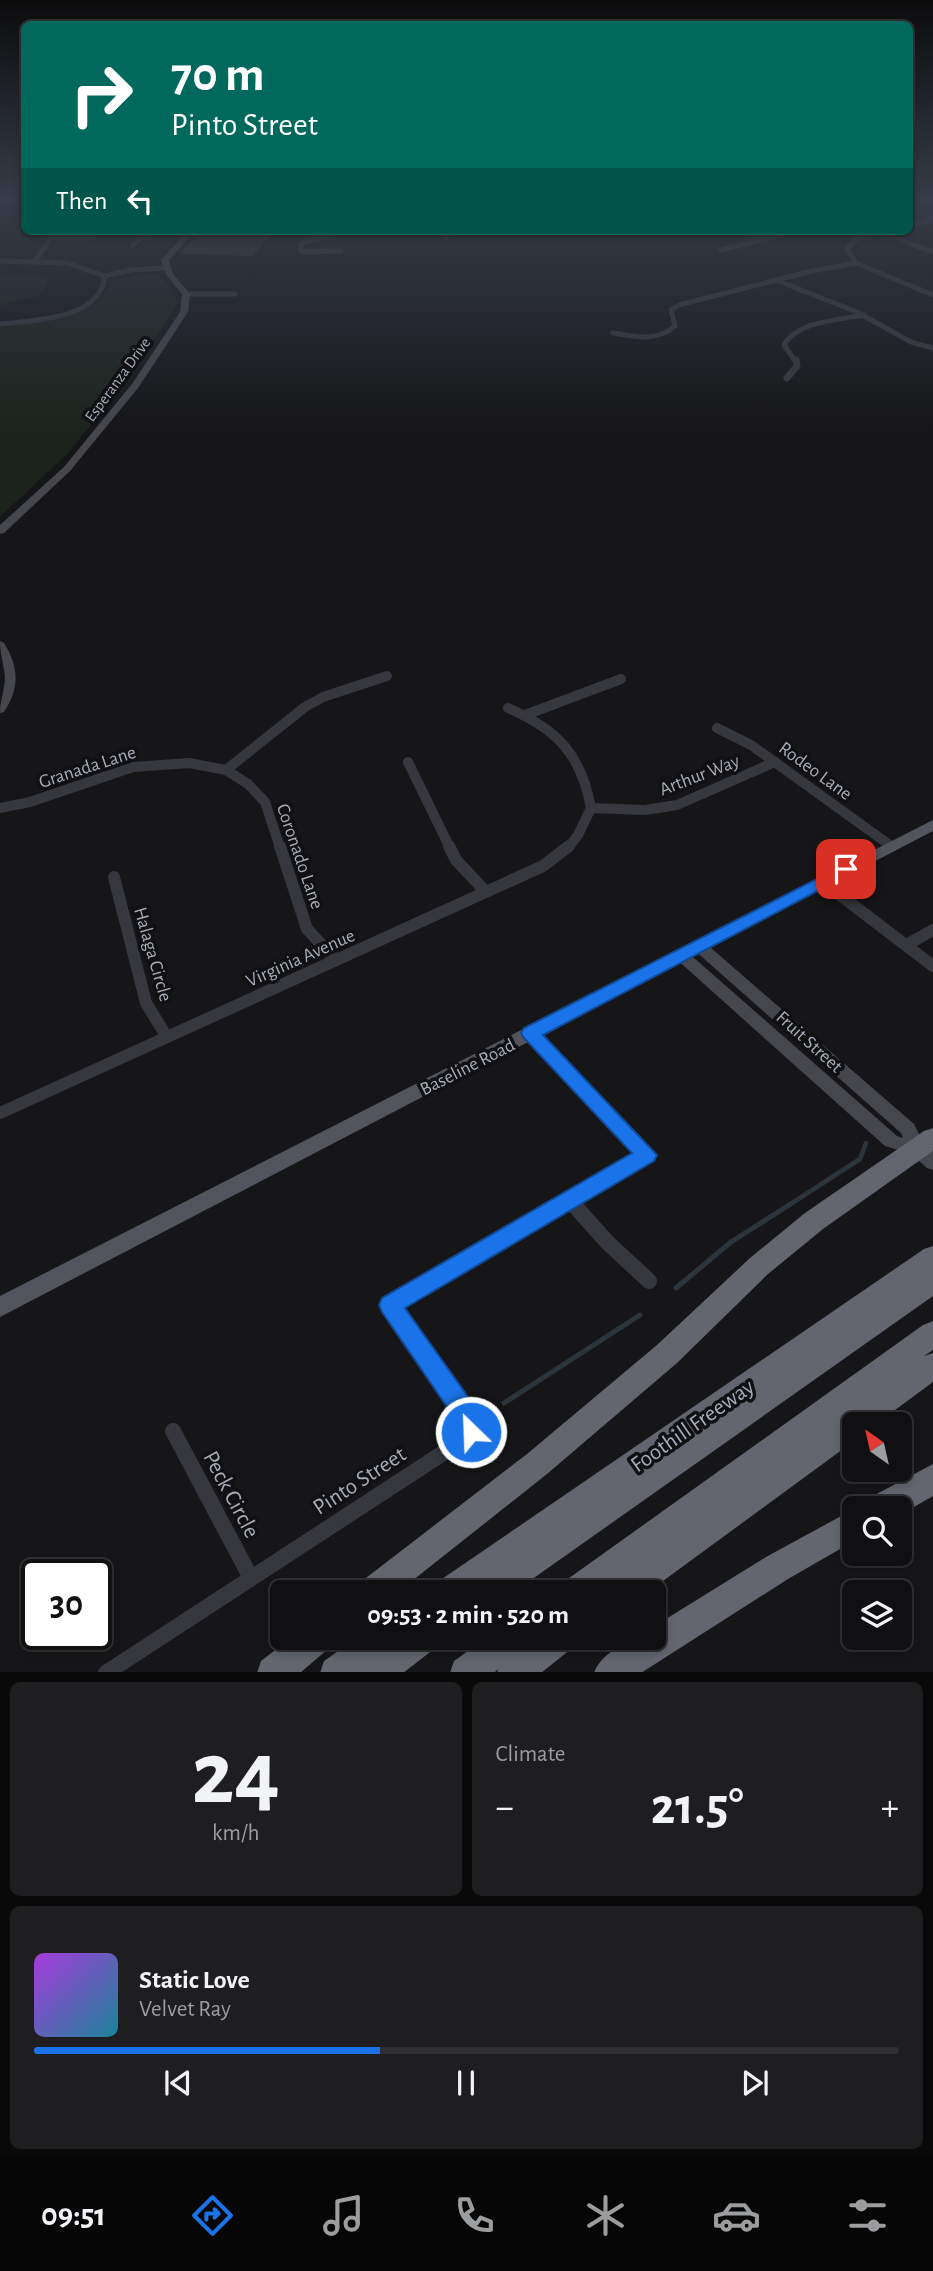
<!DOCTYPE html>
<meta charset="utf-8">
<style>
:root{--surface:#101012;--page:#1e1e20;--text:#f1f3f6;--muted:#9c9d9f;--line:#303032;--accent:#1a73e8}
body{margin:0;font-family:"Alegreya Sans",sans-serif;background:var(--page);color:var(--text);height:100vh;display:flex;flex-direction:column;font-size:26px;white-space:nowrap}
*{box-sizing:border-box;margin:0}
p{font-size:23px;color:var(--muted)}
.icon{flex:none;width:38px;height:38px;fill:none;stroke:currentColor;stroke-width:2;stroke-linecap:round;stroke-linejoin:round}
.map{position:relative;height:1672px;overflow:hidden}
.panel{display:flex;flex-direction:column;gap:10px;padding:10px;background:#09090a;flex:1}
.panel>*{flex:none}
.hud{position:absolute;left:21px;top:21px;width:892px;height:214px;border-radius:10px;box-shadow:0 4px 10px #0003,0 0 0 2px var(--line);background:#00695c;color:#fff;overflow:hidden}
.needle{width:46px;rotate:326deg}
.buttons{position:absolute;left:842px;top:1412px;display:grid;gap:14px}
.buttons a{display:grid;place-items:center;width:70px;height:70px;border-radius:10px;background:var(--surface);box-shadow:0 4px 10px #0003,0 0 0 2px var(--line);font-size:35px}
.speed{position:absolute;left:21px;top:1559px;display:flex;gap:14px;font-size:35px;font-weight:700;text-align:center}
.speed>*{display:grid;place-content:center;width:91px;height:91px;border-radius:50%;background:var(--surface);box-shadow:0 4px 10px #0003,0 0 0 2px var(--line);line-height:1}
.speed .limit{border:4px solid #111;border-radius:10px;background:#fff;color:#111}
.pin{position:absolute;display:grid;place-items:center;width:60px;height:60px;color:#fff;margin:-30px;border-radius:14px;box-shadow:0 4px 10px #0006}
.me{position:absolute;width:77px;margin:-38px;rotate:336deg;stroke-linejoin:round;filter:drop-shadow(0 0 5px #0008)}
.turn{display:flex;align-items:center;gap:24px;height:147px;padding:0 35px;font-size:32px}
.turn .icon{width:91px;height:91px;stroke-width:2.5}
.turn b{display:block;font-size:49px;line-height:60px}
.then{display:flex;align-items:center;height:66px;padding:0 35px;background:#0003;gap:14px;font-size:26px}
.big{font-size:52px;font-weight:700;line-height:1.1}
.panel .tile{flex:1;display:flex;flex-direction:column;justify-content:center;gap:10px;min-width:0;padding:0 24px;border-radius:10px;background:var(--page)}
.panel .dial{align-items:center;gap:0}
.dial b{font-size:91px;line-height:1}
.song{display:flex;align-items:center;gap:21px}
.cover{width:84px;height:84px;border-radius:10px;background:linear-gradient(135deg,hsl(280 70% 55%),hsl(190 70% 35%))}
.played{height:7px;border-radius:4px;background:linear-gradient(90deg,var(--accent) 40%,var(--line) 40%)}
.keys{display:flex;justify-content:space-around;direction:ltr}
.heat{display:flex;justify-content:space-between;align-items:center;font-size:38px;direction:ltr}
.panel .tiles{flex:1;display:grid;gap:10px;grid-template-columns:1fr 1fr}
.tile:last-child{grid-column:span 2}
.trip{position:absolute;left:270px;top:1580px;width:396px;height:70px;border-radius:10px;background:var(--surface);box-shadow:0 4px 10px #0003,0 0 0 2px var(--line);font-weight:700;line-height:70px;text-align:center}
.dock{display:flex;height:112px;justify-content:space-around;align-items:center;background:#060607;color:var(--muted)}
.dock .icon{width:49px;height:49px}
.dock .selected{color:var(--accent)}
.dock b{font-size:32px;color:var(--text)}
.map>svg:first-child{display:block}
.green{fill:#1c231d}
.water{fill:#2c353c}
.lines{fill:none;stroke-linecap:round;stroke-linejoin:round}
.stream-far1{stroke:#2c353c;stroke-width:4.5}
.stream{stroke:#2c353c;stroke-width:5}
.street-far4{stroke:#37383d;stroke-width:5}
.street-far3{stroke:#37383d;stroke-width:7}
.street-far2{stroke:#37383d;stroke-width:10}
.street-far1{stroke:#37383d;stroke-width:12}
.street{stroke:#37383d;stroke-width:16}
.secondary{fill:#45474d;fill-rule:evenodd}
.primary{fill:#53555c;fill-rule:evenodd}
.highway{fill:#63666e;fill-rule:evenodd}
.route{fill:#1a73e8;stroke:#114b97;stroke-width:2}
.labels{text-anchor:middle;stroke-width:7;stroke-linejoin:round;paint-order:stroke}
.far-street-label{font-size:16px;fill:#a8adb8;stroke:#111113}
.street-label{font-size:19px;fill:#a8adb8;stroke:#111113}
.near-street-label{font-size:23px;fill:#a8adb8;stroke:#111113}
</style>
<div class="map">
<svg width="933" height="1673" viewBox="0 0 933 1673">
<rect width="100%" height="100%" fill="#161618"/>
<g class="green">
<polygon points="0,267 2,274 46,277 48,283 40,295 0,305"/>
<path d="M147 274H158L170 286 178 302 133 373 69 452 0 517V326C32 321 105 319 111 279Z"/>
</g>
<polygon class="water" points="202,231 263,231 262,235 270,235 253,256 179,254"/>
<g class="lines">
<polyline class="stream-far1" points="786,1207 860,1159 866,1143"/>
<g class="stream">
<polyline points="676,1288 731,1242 789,1205"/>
<polyline points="504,1403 640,1315"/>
</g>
<g class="street-far4">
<polyline points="11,199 24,208"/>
<polyline points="910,207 933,218"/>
<polyline points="910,225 933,220"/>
<polyline points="737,231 763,241"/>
<polyline points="887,231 855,240 847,249 856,263 933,295"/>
<polyline points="880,233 933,252"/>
<polyline points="51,238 93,238"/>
<polyline points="446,238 449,231"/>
<polyline points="133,245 150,231"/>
<polyline points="721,250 799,231"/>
<polyline points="341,251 301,252 301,243 351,231"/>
<polyline points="36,260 51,238 48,231"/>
<path d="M0 261 67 263 105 276C100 320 34 320 0 324"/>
<polyline points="105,276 131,270 166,268"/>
<polyline points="776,280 857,312 911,342 933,348"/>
<polyline points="186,294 235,294"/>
<path d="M613 333C635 337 657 342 675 326L671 310 679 305 812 271 856 263"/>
<path d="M796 362 784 345C797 321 839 320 864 315"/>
</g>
<polyline class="street-far3" points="787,378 797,366 796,360"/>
<g class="street-far2">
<path d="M508 708C557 729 581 754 591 808"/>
<polyline points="525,715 621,679"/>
<polyline points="717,728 751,745 891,846"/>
<polyline points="408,762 450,848"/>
<polyline points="226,770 305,707 323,697 387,676"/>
<polyline points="0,808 30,802 133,767 189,763 226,770 248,784 265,802 280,848"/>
<polyline points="591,808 645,810 677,805 775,762"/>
<polyline points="568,848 578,835 591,808"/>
</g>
<g class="street-far1">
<polyline points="280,846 307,929 336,960"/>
<polyline points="449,846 456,860 486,892"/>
<polyline points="114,877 146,1003 167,1037"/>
<polyline points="823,882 933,966"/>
<polyline points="906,945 933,930"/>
<polyline points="530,1033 647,1155 559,1207"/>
<polyline points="0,1113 543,866 569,846"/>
<polyline points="570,1200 576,1207"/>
</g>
<g class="street">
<polyline points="574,1205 607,1242 649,1281"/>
<polyline points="173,1431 251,1578"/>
<polyline points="106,1673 460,1442 470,1432 469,1419 390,1305 562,1205"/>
</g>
<g class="secondary">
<polygon points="188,231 195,231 169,260 173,274 190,294 188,312 138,388 70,471 4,533 0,534 0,525 64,467 132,384 180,312 182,294 166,274 161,260"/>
<path d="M0 641 4 643C19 667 20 688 4 712L0 713C0 700 5 689 5 677 4 665 0 654 0 641Z"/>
<polygon points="698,940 703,941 914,1124 924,1144 933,1152 933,1170 927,1168 911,1154 885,1146 675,958 672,954 675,950 685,950 897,1136 903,1138 901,1133 693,949 690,945 693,941"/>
</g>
<polygon class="primary" points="933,820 933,831 0,1317 0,1296"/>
<g class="highway">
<polygon points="933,1128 933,1151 823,1229 768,1274 677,1363 547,1474 398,1592 357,1592 362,1581 527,1454 657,1345 750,1258 805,1213 924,1131"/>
<polygon points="933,1246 933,1296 514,1592 434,1592 439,1581 924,1249"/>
<polygon points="933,1321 933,1350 924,1356 933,1353 933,1382 876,1424 854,1424 854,1441 648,1592 606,1592 608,1588 602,1592 560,1592 565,1581 923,1325"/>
<polygon points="933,1464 933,1496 900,1515 900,1508 867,1508 871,1497"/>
<path d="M854 1509V1541L788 1579 641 1673H594C602 1651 631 1638 653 1638V1627L766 1557Z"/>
<polygon points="291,1638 333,1638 328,1649 300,1673 257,1673 261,1661"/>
<polygon points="357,1638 439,1638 434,1649 403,1673 320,1673 324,1661"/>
<polygon points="486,1638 529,1638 528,1642 533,1638 576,1638 571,1649 541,1673 497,1673 498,1669 494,1673 450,1673 454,1661"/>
</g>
</g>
<linearGradient id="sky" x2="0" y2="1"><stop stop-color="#0c0c0d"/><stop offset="0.46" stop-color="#363c48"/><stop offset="1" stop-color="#363c48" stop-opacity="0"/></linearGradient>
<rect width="933" height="433" fill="url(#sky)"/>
<polygon class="route" points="846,864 852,866 854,869 852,873 543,1035 657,1155 654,1161 405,1308 478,1411 483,1432 479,1440 471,1444 462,1440 458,1423 382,1312 379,1305 382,1298 632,1153 524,1038 521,1033 524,1028"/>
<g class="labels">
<g class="far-street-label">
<text transform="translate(117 379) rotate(-54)" y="6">Esperanza Drive</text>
</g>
<g class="street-label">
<text transform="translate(87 766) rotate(-18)" y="7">Granada Lane</text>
<text transform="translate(816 770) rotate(36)" y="7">Rodeo Lane</text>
<text transform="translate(699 774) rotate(-21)" y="7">Arthur Way</text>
<text transform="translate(301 856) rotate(71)" y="7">Coronado Lane</text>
<text transform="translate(154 954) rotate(74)" y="7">Halaga Circle</text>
<text transform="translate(300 957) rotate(-24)" y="7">Virginia Avenue</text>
<text transform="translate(810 1041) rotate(42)" y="7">Fruit Street</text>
<text transform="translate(467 1066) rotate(-27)" y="7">Baseline Road</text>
</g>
<g class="near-street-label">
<text transform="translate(692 1425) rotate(-35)" y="8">Foothill Freeway</text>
<text transform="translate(359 1480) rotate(-33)" y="8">Pinto Street</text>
<text transform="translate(232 1494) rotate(62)" y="8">Peck Circle</text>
</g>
</g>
</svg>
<div class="buttons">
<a><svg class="needle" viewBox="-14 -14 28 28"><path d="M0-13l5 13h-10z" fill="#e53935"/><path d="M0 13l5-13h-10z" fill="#9c9d9f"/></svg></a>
<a><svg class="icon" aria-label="search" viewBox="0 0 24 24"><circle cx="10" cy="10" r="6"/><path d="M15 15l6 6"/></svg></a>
<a><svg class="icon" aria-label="layers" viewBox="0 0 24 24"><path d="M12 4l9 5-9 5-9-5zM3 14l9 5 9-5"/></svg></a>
</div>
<div class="speed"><div class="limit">30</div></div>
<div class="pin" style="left:846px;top:869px;background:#d93025"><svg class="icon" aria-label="arrive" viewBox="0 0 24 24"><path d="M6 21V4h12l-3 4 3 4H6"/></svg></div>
<svg class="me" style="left:471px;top:1432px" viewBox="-20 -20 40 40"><circle r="17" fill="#1a73e8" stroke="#fff" stroke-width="3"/><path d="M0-11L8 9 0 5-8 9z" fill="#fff"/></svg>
<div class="trip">09:53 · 2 min · 520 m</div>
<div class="hud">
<div class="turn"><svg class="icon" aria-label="right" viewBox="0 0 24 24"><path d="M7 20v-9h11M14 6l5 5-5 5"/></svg><div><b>70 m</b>Pinto Street</div></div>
<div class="then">Then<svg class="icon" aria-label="left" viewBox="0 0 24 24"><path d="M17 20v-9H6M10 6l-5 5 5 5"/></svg></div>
</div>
</div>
<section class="panel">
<div class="tiles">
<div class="tile dial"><b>24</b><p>km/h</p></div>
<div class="tile"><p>Climate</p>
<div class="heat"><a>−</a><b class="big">21.5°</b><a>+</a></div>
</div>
<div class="tile">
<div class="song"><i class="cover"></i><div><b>Static Love</b><p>Velvet Ray</p></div></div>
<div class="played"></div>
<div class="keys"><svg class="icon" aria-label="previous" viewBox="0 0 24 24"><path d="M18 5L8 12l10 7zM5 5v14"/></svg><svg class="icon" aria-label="pause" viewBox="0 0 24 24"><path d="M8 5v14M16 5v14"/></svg><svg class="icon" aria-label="next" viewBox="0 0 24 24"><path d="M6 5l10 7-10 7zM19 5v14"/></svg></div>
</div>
</div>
</section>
<nav class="dock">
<b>09:51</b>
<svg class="icon selected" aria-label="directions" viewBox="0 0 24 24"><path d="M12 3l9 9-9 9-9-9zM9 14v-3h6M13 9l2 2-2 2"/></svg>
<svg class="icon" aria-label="music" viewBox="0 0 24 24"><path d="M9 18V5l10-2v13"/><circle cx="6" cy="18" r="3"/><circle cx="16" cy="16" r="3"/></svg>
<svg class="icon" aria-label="phone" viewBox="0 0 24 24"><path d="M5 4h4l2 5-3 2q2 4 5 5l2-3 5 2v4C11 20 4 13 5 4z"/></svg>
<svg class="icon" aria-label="climate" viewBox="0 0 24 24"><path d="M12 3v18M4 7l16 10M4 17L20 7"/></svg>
<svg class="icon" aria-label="car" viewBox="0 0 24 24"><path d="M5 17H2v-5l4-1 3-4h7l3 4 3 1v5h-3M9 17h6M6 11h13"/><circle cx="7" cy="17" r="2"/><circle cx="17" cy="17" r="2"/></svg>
<svg class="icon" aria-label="filters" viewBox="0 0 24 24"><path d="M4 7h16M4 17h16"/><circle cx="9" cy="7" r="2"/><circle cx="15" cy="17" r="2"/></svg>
</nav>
